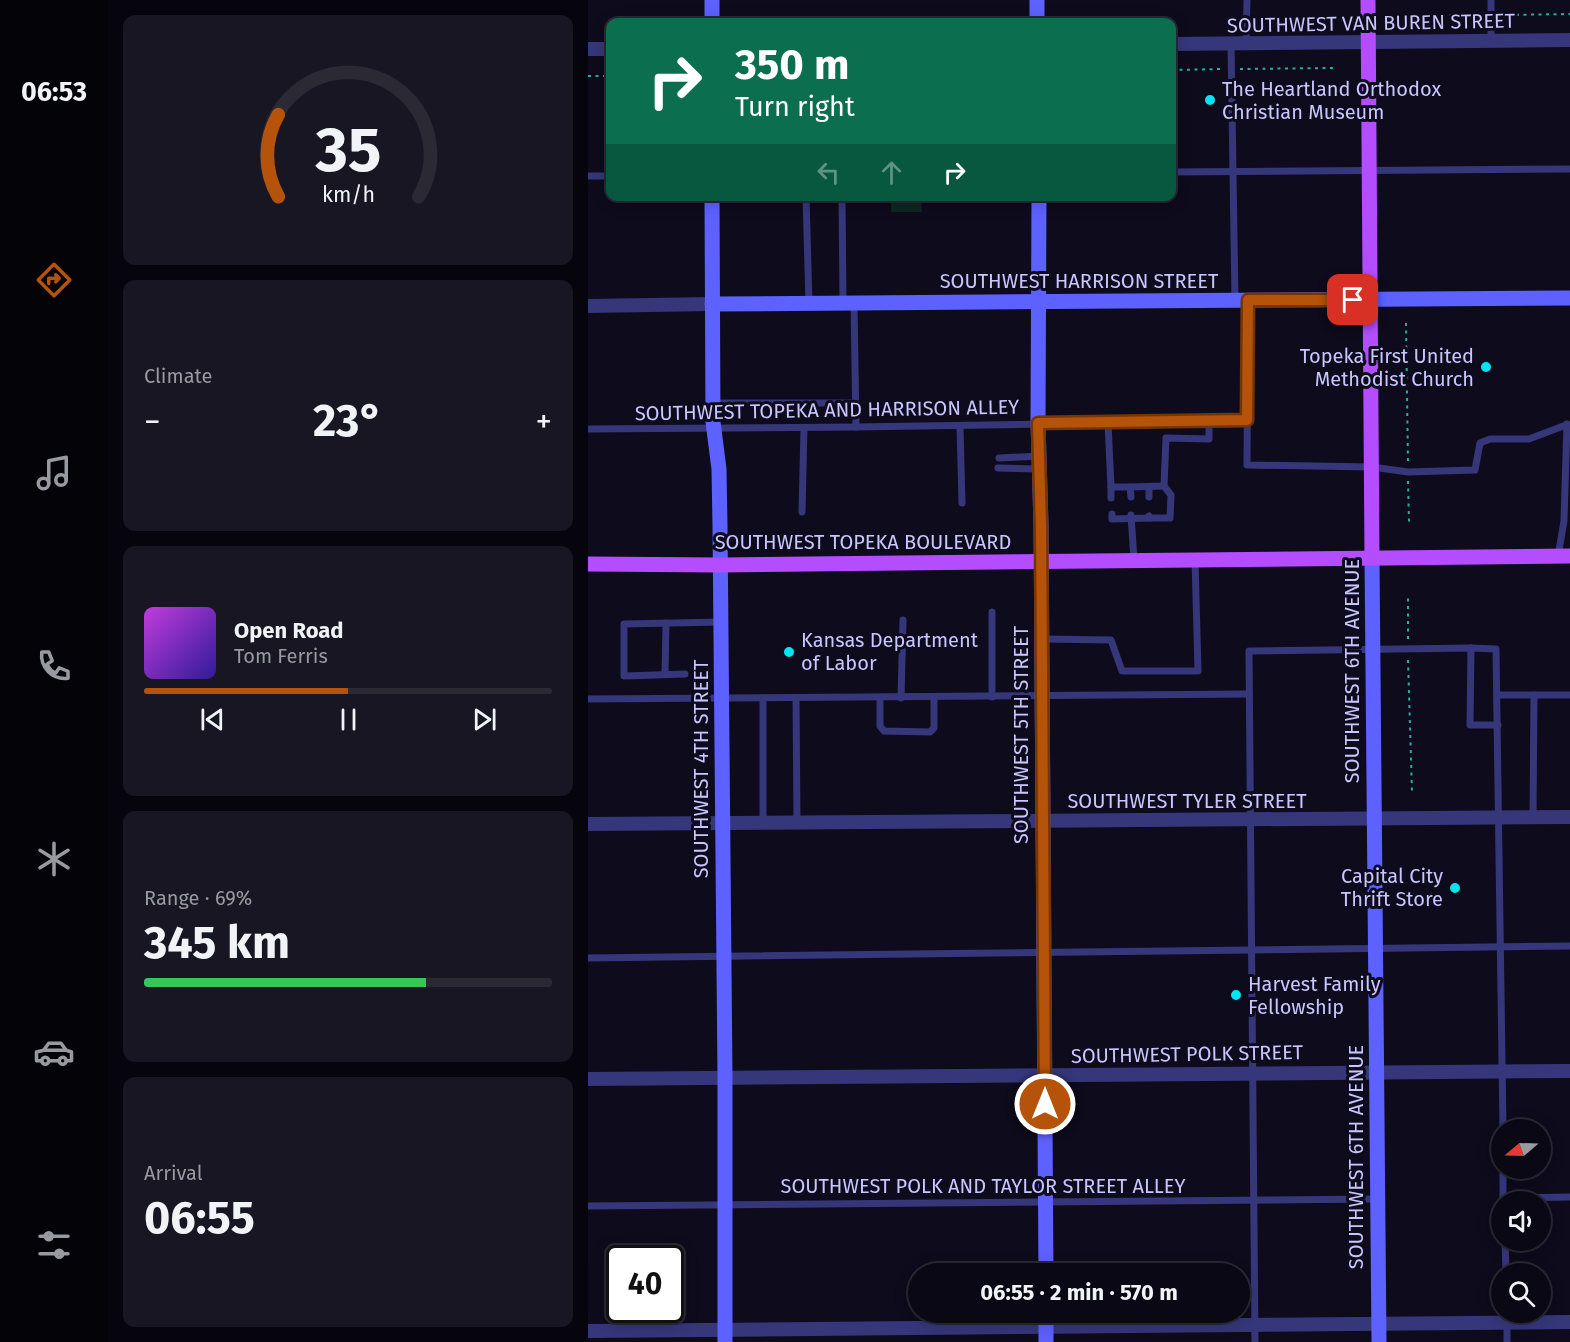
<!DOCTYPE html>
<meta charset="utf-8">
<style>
:root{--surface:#0a0815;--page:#181622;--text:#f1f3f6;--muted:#999aa0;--line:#2a2934;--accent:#b45309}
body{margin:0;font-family:"Fira Sans",sans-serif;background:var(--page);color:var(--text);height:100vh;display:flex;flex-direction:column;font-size:22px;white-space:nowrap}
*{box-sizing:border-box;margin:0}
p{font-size:20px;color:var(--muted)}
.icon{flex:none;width:33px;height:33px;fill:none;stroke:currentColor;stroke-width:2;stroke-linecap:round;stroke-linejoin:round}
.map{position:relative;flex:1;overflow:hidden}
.drawer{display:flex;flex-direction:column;gap:15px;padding:15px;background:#06040c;width:480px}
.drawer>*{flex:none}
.hud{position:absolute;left:18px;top:18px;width:570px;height:183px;border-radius:12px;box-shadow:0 3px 15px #0003,0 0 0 2px var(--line);background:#0b6e4f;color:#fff;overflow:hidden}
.needle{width:39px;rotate:251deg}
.fabs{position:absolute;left:903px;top:1119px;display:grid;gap:12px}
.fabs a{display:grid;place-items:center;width:60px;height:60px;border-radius:50%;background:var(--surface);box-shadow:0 3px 15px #0003,0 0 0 2px var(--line);font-size:30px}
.speed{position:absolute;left:18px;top:1245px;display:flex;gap:12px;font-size:30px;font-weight:700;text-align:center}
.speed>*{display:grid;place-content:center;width:78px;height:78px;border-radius:50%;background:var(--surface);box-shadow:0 3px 15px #0003,0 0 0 2px var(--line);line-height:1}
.speed .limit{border:3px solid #111;border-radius:9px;background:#fff;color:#111}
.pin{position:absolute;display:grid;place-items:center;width:51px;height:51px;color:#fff;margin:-26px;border-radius:12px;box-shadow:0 3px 9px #0006}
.me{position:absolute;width:66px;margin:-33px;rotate:0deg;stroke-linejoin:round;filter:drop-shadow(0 0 4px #0008)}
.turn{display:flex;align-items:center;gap:21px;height:126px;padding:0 30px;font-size:27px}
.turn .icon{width:78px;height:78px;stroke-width:2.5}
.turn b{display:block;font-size:42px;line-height:51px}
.lanes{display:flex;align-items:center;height:57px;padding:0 30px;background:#0003;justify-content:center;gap:30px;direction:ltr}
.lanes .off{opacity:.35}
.big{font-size:45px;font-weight:700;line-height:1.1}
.drawer .widget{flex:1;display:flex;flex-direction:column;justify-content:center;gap:9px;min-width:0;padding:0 21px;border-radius:12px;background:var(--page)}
.drawer .dial{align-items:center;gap:0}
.dial svg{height:156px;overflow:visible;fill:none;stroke:var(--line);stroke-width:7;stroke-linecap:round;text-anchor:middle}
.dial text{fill:var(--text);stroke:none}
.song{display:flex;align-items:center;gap:18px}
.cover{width:72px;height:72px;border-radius:9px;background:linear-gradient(135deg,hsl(290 70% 55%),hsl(250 70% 35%))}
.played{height:6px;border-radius:3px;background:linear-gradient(90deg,var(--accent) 50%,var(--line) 50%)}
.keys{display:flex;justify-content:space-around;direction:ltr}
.heat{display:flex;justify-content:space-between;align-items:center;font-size:33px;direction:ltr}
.charge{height:9px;border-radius:4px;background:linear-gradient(90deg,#34c759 69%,var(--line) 0)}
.trip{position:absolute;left:320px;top:1263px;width:342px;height:60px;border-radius:30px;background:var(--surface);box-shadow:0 3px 15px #0003,0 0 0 2px var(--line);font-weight:700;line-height:60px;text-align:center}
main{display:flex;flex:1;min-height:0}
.menu{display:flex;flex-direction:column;width:108px;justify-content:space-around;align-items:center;background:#040308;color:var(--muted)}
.menu .icon{width:42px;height:42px}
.menu .current{color:var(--accent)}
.menu b{font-size:27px;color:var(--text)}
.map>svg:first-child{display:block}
.green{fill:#0e2623}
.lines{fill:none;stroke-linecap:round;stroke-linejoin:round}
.path{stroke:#2cad9e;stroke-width:2;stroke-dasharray:3 4.5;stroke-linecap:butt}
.lane{stroke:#36377b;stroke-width:7}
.street{stroke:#36377b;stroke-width:14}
.secondary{stroke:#5d61ff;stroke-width:15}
.primary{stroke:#b34dff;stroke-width:15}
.route-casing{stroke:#753606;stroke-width:15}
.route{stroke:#b45309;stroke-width:10}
.poi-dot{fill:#00e5f1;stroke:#0d0b1c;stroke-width:2}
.labels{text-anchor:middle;stroke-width:6;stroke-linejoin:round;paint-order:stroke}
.street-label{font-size:20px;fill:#c9c6ff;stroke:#0d0b1c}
.poi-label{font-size:20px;fill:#c9c6ff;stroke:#0d0b1c;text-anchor:start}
</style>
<main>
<nav class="menu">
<b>06:53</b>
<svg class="icon current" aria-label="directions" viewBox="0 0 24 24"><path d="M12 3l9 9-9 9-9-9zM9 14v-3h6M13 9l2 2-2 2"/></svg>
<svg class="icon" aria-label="music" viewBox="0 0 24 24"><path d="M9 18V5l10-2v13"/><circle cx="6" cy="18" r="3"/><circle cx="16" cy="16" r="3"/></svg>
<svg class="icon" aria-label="phone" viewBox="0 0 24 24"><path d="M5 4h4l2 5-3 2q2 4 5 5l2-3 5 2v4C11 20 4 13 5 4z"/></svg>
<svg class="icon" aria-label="climate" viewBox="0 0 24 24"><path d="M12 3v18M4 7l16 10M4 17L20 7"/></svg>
<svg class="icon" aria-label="car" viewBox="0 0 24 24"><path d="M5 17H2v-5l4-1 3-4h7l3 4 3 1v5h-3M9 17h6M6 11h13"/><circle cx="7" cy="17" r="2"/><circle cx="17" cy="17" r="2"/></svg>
<svg class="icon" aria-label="filters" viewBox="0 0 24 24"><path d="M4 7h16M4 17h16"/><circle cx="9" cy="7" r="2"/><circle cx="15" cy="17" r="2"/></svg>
</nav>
<section class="drawer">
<div class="widget dial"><svg viewBox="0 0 100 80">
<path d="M14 69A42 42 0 1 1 86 69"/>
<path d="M14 69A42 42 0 0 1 14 27" stroke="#b45309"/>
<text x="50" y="56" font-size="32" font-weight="700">35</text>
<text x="50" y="72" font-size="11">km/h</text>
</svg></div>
<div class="widget"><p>Climate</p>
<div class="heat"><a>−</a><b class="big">23°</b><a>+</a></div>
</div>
<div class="widget">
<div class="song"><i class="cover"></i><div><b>Open Road</b><p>Tom Ferris</p></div></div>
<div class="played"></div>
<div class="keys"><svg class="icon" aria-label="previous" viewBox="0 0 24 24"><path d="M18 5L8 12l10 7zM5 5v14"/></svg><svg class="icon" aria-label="pause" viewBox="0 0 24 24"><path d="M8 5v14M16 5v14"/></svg><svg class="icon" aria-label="next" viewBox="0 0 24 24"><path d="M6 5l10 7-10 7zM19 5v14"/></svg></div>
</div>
<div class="widget"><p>Range · 69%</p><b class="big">345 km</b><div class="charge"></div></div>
<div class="widget"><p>Arrival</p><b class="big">06:55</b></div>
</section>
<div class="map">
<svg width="982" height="1342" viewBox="0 0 982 1342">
<rect width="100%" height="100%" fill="#0d0b1c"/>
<polygon class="green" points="303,197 333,197 334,212 303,212"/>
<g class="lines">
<g class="path">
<polyline points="816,15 892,15"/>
<polyline points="913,15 982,14"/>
<polyline points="652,69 745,68"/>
<polyline points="584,70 634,69"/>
<polyline points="0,76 22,76"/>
<polyline points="818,323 820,464"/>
<polyline points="820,481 821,522"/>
<polyline points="820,639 820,594"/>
<polyline points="820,660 824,792"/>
</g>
<g class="lane">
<polyline points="903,41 903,0"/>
<polyline points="658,43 659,0"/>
<polyline points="643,44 647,300"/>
<polyline points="584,172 982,169"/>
<polyline points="0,176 22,176"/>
<polyline points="218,196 221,304"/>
<polyline points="254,196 255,303"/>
<polyline points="660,300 659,465 784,467 820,472 887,470 892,443 902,439 941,439 978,425"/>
<polyline points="266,303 268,427"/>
<polyline points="125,403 268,403"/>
<polyline points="520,423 523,487 542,487"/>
<polyline points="372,426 374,503"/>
<polyline points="0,429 268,427 659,421"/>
<polyline points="411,458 451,456"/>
<polyline points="410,468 451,469"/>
<polyline points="523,487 523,498"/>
<polyline points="561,487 561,497"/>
<polyline points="543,497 542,487 576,486 578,438 621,439 621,422"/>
<polyline points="214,512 216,428"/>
<polyline points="524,514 524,519 562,518 561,516"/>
<polyline points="543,515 546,560"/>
<polyline points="562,518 582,518 583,495 576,486"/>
<polyline points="970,556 976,521 979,424"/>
<polyline points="454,639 523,640 534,671 610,671 607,560"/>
<polyline points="883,648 908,649 915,1130"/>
<polyline points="77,674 78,623"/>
<polyline points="97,674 36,676 36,624 133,622"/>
<polyline points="910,695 982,695"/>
<polyline points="404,697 404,612"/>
<polyline points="208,698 209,823"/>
<polyline points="292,698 292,726 296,731 342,732 346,728 346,697"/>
<polyline points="313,698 315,620"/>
<polyline points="0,699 661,694"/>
<polyline points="945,817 946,695"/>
<polyline points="175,823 175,698"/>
<polyline points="0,958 982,946"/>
<polyline points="915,1168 915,1202"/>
<polyline points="915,1198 982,1197"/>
<polyline points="0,1206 789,1199"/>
<polyline points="917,1240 918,1274"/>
<polyline points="919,1312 919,1342"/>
<polyline points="667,1342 661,651 883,648 882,725 910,725"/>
</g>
<g class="street">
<polyline points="584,44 982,40"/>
<polyline points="0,49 22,49"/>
<polyline points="0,306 124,304"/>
<polyline points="0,824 982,817"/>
<polyline points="0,1079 982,1071"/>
<polyline points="0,1331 982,1322"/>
</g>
<g class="secondary">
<polyline points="124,0 124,22"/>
<polyline points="449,0 449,22"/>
<polyline points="124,196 125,422 131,469 132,526 137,1077 137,1342"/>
<polyline points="451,196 450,423 453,525 458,1274"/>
<polyline points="124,304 982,298"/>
<polyline points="784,558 791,1342"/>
<polyline points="458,1312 458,1342"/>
</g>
<g class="primary">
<polyline points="780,0 784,558"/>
<polyline points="0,564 132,565 982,556"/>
</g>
</g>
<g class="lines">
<defs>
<polyline id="route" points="457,1104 453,525 450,423 659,420 660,300 765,300"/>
</defs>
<use href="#route" class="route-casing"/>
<use href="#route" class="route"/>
</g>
<g class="poi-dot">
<circle cx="622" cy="100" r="6"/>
<circle cx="898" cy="367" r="6"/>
<circle cx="201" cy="652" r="6"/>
<circle cx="867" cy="888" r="6"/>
<circle cx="648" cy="995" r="6"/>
</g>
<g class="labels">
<g class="street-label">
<text transform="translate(783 23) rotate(-1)" y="7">SOUTHWEST VAN BUREN STREET</text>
<text x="491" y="288">SOUTHWEST HARRISON STREET</text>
<text transform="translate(239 410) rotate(-1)" y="7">SOUTHWEST TOPEKA AND HARRISON ALLEY</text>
<text x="275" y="549">SOUTHWEST TOPEKA BOULEVARD</text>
<text transform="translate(764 671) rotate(-90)" y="7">SOUTHWEST 6TH AVENUE</text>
<text transform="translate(433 735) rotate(-90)" y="7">SOUTHWEST 5TH STREET</text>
<text transform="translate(113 769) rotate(-90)" y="7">SOUTHWEST 4TH STREET</text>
<text x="599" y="808">SOUTHWEST TYLER STREET</text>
<text transform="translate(599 1054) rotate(-1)" y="7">SOUTHWEST POLK STREET</text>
<text transform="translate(768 1157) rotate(-90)" y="7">SOUTHWEST 6TH AVENUE</text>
<text x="395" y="1193">SOUTHWEST POLK AND TAYLOR STREET ALLEY</text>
</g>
<g class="poi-label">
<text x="634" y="96">The Heartland Orthodox<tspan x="634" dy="23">Christian Museum</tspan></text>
<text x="886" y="363" text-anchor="end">Topeka First United<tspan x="886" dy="23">Methodist Church</tspan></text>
<text x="213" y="647">Kansas Department<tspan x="213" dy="23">of Labor</tspan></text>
<text x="855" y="883" text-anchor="end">Capital City<tspan x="855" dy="23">Thrift Store</tspan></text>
<text x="660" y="991">Harvest Family<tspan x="660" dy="23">Fellowship</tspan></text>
</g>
</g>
</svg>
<div class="fabs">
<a><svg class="needle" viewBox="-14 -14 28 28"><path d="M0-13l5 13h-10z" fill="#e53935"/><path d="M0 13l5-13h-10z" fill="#999aa0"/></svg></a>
<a><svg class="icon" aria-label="sound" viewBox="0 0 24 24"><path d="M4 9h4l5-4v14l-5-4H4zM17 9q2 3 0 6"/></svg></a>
<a><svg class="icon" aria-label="search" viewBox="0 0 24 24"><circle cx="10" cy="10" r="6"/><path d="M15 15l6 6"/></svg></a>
</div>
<div class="speed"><div class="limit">40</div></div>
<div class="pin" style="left:765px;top:300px;background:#d93025"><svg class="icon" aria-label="arrive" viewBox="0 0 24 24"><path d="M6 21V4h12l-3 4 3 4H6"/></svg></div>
<svg class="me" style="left:457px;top:1104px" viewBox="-20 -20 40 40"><circle r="17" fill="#b45309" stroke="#fff" stroke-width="3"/><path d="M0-11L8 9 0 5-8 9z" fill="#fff"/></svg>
<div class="trip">06:55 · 2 min · 570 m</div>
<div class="hud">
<div class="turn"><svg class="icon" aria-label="right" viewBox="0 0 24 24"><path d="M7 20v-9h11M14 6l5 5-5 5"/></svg><div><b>350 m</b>Turn right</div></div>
<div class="lanes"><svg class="icon off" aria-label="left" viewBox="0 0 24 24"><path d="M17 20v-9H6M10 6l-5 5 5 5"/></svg><svg class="icon off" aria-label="ahead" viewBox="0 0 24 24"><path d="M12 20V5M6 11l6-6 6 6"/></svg><svg class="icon" aria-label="right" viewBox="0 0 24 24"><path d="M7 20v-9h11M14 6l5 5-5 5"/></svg></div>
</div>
</div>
</main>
